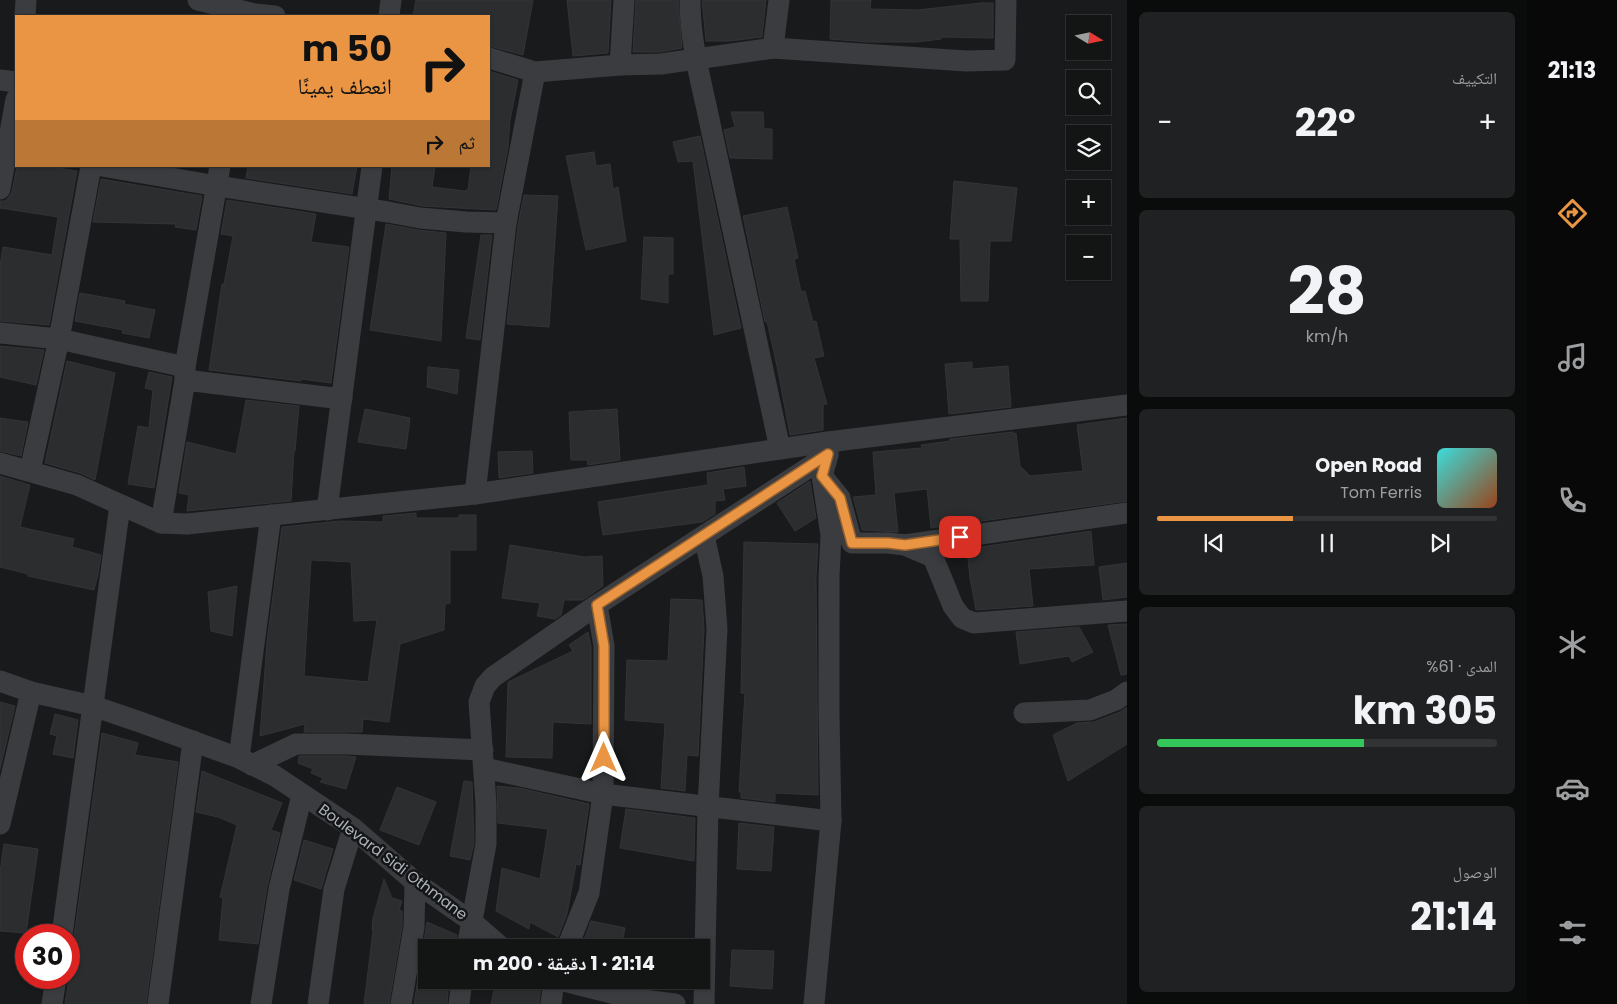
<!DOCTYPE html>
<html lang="ar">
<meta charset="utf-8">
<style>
:root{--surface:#131414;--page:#202122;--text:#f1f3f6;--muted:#9d9ea0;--line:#323334;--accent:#e99544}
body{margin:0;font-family:Poppins,"Noto Naskh Arabic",sans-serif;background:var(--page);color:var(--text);direction:rtl;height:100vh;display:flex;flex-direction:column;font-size:19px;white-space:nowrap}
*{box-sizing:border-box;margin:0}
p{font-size:16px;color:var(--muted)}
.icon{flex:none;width:28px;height:28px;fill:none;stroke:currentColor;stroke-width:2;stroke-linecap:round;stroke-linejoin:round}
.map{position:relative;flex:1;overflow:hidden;direction:ltr}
.panel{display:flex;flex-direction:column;gap:12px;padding:12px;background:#0a0b0b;width:400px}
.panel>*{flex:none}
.top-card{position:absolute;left:15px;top:15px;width:475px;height:152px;border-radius:0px;box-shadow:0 1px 4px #0004,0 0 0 1px var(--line);direction:rtl;background:#e99544;color:#111;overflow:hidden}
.needle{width:32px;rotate:100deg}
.controls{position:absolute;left:1066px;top:15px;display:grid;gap:10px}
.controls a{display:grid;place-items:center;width:45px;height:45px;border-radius:0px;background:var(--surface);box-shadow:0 1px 4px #0004,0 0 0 1px var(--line);font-size:25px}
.speed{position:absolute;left:15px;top:924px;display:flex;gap:10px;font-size:25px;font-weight:700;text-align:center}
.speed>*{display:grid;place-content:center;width:65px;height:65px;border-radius:50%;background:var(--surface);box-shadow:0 1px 4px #0004,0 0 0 1px var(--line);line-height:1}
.speed .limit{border:8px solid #d22;background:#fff;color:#111}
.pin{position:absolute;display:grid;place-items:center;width:42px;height:42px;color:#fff;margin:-21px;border-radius:10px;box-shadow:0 2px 8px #0006}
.me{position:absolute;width:55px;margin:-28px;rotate:0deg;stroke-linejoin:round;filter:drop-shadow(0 0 4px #0008)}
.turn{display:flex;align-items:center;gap:18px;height:105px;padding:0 15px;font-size:22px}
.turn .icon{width:65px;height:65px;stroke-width:2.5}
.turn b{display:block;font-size:35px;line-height:42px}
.then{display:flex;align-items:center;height:48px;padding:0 15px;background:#0003;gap:10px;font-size:19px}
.big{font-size:38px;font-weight:700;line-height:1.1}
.panel .widget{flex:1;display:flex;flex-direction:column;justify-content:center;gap:8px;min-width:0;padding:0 18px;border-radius:8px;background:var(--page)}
.panel .dial{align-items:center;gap:0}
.dial b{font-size:65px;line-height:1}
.song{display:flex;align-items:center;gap:15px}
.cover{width:60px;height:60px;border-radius:8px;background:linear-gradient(135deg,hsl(180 70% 55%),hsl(20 70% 35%))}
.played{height:5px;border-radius:2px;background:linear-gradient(90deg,var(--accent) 40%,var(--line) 40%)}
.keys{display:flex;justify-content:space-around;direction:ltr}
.heat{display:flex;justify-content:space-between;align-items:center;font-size:28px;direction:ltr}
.charge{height:8px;border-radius:4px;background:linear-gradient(90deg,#34c759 61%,var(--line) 0)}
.trip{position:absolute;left:418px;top:939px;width:292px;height:50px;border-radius:0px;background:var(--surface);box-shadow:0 1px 4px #0004,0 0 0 1px var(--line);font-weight:700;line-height:50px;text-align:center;direction:rtl}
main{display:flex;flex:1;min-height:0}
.tabs{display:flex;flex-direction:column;width:90px;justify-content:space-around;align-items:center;background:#080808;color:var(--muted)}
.tabs .icon{width:35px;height:35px}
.tabs .active{color:var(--accent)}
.tabs b{font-size:22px;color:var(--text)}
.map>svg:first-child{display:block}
.building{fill:#2c2d2f;stroke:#333437;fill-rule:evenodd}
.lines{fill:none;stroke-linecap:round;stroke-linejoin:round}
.minor{stroke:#3b3c40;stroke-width:21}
.route-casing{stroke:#97612c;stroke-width:12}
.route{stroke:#e99544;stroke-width:9}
.labels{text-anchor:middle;stroke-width:5;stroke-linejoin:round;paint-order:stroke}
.street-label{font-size:15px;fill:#adb3ba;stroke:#141516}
</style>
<main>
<nav class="tabs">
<b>21:13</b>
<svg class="icon active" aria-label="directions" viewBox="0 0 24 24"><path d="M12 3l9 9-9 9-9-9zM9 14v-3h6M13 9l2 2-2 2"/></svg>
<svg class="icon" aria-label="music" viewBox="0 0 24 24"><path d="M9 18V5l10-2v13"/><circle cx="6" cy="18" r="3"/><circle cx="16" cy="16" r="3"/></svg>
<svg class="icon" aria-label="phone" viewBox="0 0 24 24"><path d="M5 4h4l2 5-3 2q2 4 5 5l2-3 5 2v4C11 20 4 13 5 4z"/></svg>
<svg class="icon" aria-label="climate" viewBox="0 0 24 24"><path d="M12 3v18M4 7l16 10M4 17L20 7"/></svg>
<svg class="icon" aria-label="car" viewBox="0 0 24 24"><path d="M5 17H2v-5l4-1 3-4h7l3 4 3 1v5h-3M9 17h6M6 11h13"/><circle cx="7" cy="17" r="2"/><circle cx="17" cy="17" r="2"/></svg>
<svg class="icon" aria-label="filters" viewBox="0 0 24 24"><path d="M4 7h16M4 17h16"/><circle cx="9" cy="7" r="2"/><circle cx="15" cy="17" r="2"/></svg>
</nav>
<section class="panel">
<div class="widget"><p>التكييف</p>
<div class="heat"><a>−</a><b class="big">22°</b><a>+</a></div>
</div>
<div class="widget dial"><b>28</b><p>km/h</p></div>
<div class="widget">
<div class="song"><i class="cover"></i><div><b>Open Road</b><p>Tom Ferris</p></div></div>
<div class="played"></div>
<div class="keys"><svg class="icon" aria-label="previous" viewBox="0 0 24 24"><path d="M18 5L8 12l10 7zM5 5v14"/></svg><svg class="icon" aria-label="pause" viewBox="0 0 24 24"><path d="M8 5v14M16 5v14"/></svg><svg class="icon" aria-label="next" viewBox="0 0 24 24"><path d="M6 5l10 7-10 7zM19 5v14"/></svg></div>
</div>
<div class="widget"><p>المدى · 61%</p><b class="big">305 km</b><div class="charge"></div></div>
<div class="widget"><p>الوصول</p><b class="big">21:14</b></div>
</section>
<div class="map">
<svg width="1127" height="1004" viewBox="0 0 1127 1004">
<rect width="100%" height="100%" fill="#191a1b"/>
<g class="building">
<polygon points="416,0 533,0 523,55 489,46 489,16 413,16"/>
<polygon points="567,0 611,0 608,53 573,56"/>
<polygon points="636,0 678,0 682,48 660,52 633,52"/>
<polygon points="702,0 766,0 762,37 730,41 706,41"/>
<polygon points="831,0 871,0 870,9 918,10 981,3 993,3 993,38 941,37 941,39 917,42 868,42 830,39"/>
<polygon points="489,71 518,80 510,120 508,147 496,210 422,206 389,199 392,166 435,166 432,187 465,191 466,190 468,190 471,166 489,166"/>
<polygon points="731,112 763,112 764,129 772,129 772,159 730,158 724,130 735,127"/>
<polygon points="700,136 741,328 714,335 693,161 678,162 673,142"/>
<polygon points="594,152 596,166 610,164 613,189 618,187 626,241 586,250 566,156"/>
<polygon points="17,166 46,166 77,171 49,325 0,321 0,266 3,247 52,255 58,217 0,208 0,201 5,201 9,197 12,192"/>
<polygon points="248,166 357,166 352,194 246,178"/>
<polygon points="101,179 202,196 196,230 175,227 176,224 93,222"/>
<polygon points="954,181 1017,188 1011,241 990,241 988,301 961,301 960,239 950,239"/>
<polygon points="524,195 558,196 549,327 507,324 518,225"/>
<polygon points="227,200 316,214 311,242 349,247 331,383 301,379 301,381 209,370 222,284 224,284 233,236 221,234"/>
<polygon points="787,207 798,258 794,259 801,292 805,291 813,322 816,321 824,356 814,358 827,404 823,404 823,430 790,435 777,366 767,321 765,322 743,216"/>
<polygon points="386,224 418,230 446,233 441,341 370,330"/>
<polygon points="481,235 492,235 480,340 466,338"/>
<polygon points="644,237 673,238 673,274 668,274 668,303 641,299"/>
<polygon points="80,293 125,301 124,304 155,310 149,338 122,333 123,330 75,321"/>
<polygon points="0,346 44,350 36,385 0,377"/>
<polygon points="67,361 115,373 95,480 80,473 45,463"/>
<polygon points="972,362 972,369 1008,366 1011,407 949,414 945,364"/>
<polygon points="428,367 459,370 457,394 427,387"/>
<polygon points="149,372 172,377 154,488 128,484 138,426 149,428 153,390 145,388"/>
<polygon points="246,400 299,406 295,451 294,451 291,501 187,511 189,495 179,493 187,442 236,454"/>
<polygon points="365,409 410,418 406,449 358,442"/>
<polygon points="617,409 620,460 588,465 587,460 571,460 569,412"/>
<polygon points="0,418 28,422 21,456 0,451"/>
<polygon points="1127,418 1127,501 931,528 927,489 894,493 898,532 862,530 853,497 876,495 873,452 922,448 921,445 950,441 950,439 1013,432 1013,434 1016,433 1020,466 1030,476 1083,471 1077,425"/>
<polygon points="532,451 533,473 499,478 498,452"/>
<polygon points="744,467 746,486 723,489 725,500 715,501 715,514 702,522 603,535 598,502 708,485 707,473"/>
<polygon points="0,476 30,485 20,527 74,539 72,547 101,555 98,574 94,590 28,576 28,574 0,567"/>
<polygon points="810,481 816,518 795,531 777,503"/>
<path d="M416 513V518H459V515H476V550H450V603L445 604 444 630 400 644 389 722 363 719 362 732H304L305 724 260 736 267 642 282 527 340 521 383 522V516ZM311 560 351 562 354 621 377 620 368 682 304 676Z"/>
<polygon points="1091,531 1094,565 1029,569 1033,606 976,610 970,578 967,549"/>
<polygon points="744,542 818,544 816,577 818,795 775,793 775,802 741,798 741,792 739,792 745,693 741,693"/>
<polygon points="510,545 584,557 602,556 603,586 583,600 564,600 561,615 555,619 537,616 540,603 502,598"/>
<polygon points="1127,563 1127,597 1103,600 1099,567"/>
<polygon points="237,586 232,636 211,631 208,592"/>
<polygon points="671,599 702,600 704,629 698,756 687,755 685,791 661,788 665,723 625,720 627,660 668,661"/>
<polygon points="1127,624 1127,674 1121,675 1108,625"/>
<polygon points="1079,627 1093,652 1072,662 1069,656 1020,664 1016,632"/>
<polygon points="588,632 591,647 591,724 553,722 552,758 506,757 508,682 573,651 569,645"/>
<polygon points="0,702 15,706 0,769"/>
<polygon points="1127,707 1127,744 1068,781 1053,735 1077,723 1094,722 1120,712"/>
<polygon points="55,714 78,720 73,758 53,754 57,736 50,734"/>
<polygon points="102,733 138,743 135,755 178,762 146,1004 65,1004 69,978 69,945 72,942 74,937"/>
<polygon points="299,756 346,756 356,757 346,789 320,782 323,778 311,773 313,769 298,763"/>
<polygon points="202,771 282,803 271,830 280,833 267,887 258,944 219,940 223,898 220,897 237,825 218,817 196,812"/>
<polygon points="464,781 472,782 474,843 470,860 450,856"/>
<polygon points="497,786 519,788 589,804 580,865 576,864 567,914 558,937 530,922 529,929 496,911 502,868 540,879 548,829 498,823"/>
<polygon points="397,787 436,802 419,845 380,830"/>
<polygon points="626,809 695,818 694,861 620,848"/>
<polygon points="739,823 774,827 771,871 737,869"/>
<polygon points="304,840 333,849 321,889 294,880"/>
<polygon points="4,844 38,849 26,933 0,931 0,872"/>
<polygon points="384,879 392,898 402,901 399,910 402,911 402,926 389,1004 364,1004 373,931 372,930 373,918"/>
<polygon points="591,921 625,928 621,948 581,948"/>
<polygon points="427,922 457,935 455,948 426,948 426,980 449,980 447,1004 414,1004"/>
<polygon points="732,950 774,951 772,989 730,986"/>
<polygon points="496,980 532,980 532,982 541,984 539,1004 491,1004"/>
</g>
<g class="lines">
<g class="minor">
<polyline points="198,0 255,14 275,16"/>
<path d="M690 0C690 36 698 70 706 105L780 449"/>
<polyline points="25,16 26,0"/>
<polyline points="389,16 391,0"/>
<polyline points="773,48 779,0"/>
<polyline points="489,58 535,72 620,65 624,0"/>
<polyline points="620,65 661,64 773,48 966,61 1005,60 1006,0"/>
<polyline points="0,80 16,82"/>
<polyline points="102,166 217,186 388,212 420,218 466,222 506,223 535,72"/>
<polyline points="0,189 16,99"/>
<polyline points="0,333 59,339 185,367"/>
<polyline points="185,380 342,399"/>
<polyline points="0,463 77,485 161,523 187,524 475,494 828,442 1127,405"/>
<polyline points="30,471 59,339 91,166"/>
<polyline points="822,476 840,498 852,543 888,543 905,545 933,557 953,606 962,618 974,623 1127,611"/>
<polyline points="475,494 506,223"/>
<polyline points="327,510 372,166"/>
<polyline points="161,523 185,380 185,367 220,166"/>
<polyline points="905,545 1127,513"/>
<polyline points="0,681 31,692 93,706 140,722 239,758 275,776 353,828 415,882 471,921 502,948"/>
<polyline points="1024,713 1090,710 1116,700 1127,692"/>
<polyline points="239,758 271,515"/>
<polyline points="252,765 296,744 346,744 483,750"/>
<polyline points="484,768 603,794 831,821"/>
<polyline points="0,824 31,692"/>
<polyline points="62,935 120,505"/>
<polyline points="467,948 486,844 486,804 479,702 485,686 493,677 597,605 828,455"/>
<polyline points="567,948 589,893 603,794 604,646 597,605"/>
<polyline points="560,980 635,999 675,1004"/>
<polyline points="52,1004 56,978"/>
<polyline points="158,1004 193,741"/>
<polyline points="261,1004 279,889 302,795"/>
<polyline points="318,1004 334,889 353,828"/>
<polyline points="401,1004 414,927 415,882"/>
<polyline points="459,1004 462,980"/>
<polyline points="551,1004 554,980"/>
<polyline points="704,1004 708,807 717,629 713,576 704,536"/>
<polyline points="814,1004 831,821 829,715 829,577 831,535 822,476 828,455 828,447"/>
</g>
</g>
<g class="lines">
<defs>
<polyline id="route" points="604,758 604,646 597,605 828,454 822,476 840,498 852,543 888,543 905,545 960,537"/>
</defs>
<use href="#route" class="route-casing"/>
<use href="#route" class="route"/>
</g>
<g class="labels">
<g class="street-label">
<text transform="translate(393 862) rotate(37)" y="5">Boulevard Sidi Othmane</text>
</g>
</g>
</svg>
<div class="controls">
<a><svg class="needle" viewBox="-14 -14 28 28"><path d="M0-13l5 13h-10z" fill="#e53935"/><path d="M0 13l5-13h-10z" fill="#9d9ea0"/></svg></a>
<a><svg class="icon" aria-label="search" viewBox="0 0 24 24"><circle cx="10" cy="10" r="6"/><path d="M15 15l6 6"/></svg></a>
<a><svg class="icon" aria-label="layers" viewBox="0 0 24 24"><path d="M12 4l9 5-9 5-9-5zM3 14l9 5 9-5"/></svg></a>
<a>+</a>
<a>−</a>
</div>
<div class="speed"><div class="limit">30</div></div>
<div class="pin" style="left:960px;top:537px;background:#d93025"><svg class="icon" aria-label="arrive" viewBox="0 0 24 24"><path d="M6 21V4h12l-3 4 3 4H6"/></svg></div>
<svg class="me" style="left:604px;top:758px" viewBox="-20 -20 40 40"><path d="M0-17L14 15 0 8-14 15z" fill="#e99544" stroke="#fff" stroke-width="4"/></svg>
<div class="trip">21:14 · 1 دقيقة · 200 m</div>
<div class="top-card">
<div class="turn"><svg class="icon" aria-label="right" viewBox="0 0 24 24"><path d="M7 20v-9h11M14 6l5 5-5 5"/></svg><div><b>50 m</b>انعطف يمينًا</div></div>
<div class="then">ثم<svg class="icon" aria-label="right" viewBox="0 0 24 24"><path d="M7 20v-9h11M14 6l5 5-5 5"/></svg></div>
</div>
</div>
</main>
